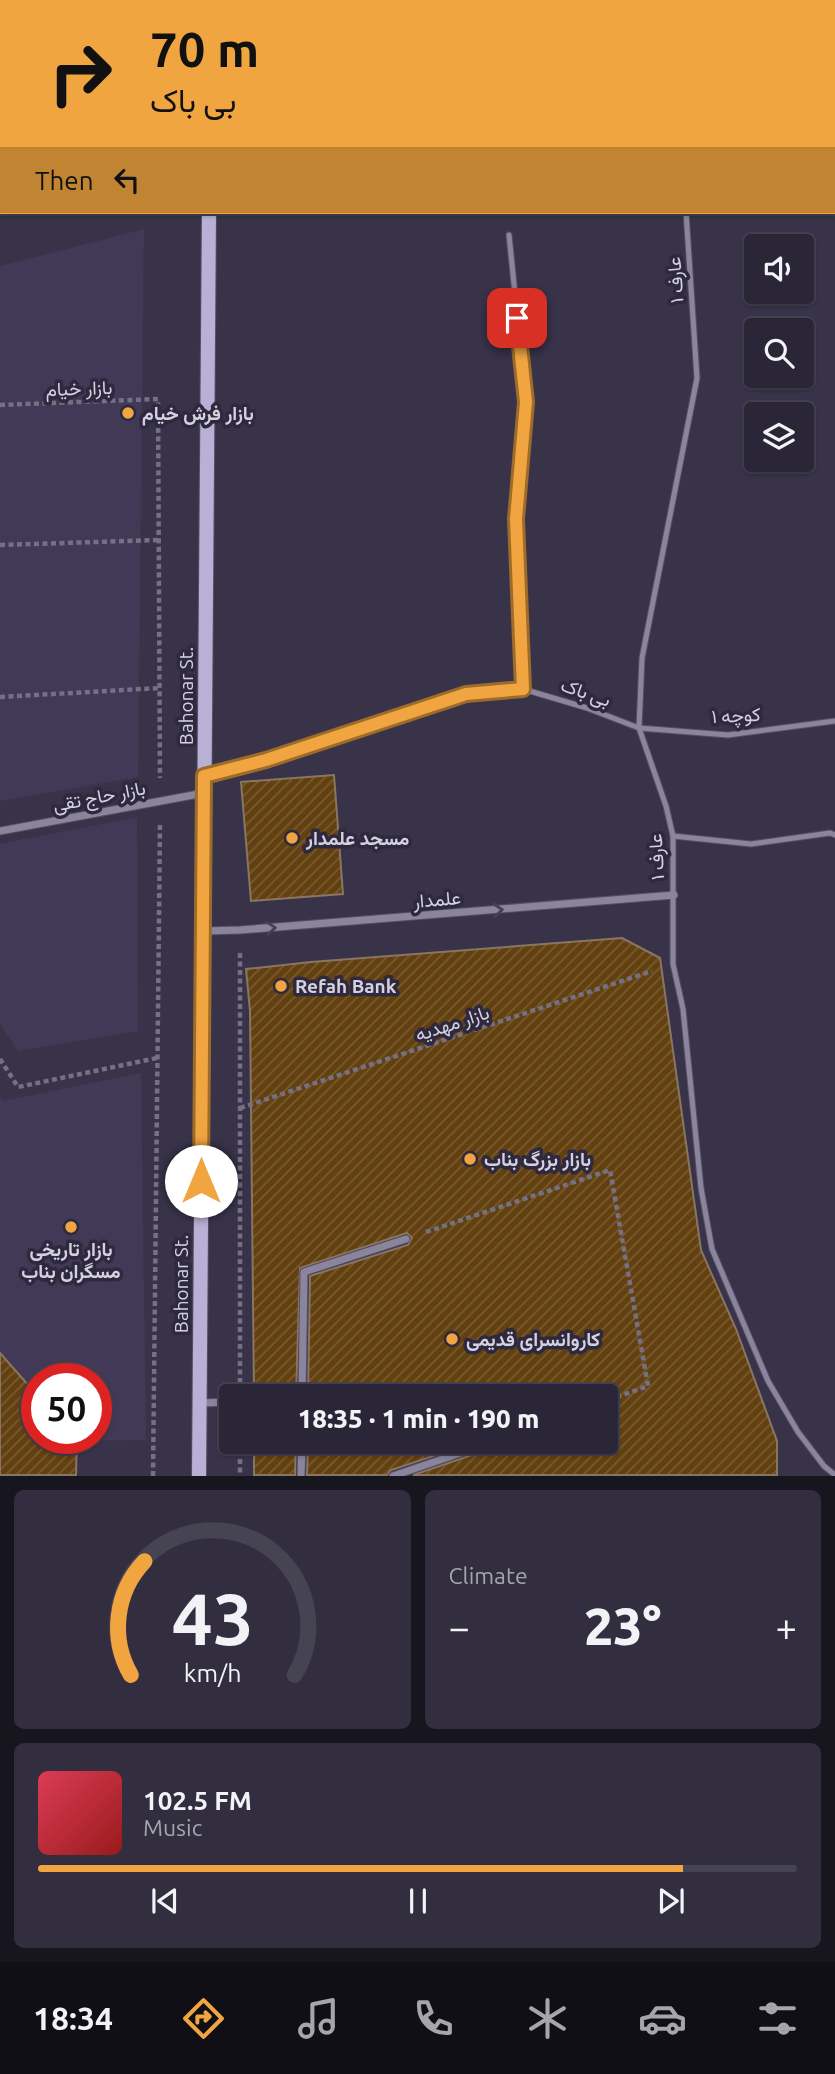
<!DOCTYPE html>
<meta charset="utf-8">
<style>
:root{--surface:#2a2637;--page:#322e3f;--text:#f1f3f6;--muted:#a5a5ad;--line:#464352;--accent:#f1a540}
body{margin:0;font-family:Ubuntu,Vazirmatn,sans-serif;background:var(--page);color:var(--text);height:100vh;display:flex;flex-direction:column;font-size:26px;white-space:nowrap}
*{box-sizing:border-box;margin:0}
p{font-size:23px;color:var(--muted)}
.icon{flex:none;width:38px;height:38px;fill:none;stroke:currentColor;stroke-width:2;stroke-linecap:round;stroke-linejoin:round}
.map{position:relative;height:1476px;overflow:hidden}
.sheet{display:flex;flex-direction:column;gap:14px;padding:14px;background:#17151e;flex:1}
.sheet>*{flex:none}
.hud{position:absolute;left:0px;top:0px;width:836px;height:214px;box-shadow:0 2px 5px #0004,0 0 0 2px var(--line);background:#f1a540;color:#111;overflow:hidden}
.controls{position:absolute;left:744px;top:234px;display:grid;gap:14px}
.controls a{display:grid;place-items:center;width:70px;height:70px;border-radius:7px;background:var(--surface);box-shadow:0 2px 5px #0004,0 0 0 2px var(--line);font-size:35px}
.speed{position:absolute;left:21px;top:1363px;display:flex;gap:14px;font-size:35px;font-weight:700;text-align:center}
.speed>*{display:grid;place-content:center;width:91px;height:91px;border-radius:50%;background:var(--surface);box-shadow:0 2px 5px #0004,0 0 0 2px var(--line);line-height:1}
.speed .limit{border:10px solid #d22;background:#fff;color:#111}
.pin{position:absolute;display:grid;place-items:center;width:60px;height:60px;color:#fff;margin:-30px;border-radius:14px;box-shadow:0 4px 10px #0006}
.me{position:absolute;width:77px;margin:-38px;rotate:0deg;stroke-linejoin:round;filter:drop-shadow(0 0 5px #0008)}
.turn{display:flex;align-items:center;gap:24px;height:147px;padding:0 35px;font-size:32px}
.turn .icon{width:91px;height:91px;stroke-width:2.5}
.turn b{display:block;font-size:49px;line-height:60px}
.then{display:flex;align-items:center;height:66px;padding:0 35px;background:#0003;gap:14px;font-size:26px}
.big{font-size:52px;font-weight:800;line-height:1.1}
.sheet .card{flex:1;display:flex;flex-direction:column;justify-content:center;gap:10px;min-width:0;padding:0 24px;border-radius:10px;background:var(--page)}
.sheet .dial{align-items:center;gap:0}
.dial svg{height:182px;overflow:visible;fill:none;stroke:var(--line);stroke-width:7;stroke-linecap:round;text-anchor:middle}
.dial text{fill:var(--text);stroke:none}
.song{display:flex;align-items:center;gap:21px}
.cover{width:84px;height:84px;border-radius:10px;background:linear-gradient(135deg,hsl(350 70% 55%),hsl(0 70% 35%))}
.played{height:7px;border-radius:4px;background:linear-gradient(90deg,var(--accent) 85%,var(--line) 85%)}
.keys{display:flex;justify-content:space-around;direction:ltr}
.heat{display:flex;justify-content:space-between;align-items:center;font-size:38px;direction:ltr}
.sheet .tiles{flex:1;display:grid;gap:14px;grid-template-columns:1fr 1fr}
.card:last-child{grid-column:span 2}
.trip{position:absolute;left:219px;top:1384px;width:399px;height:70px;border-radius:7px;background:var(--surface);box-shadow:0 2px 5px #0004,0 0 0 2px var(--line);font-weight:800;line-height:70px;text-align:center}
.dock{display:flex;height:112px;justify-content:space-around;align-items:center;background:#110f16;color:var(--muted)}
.dock .icon{width:49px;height:49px}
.dock .selected{color:var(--accent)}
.dock b{font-size:32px;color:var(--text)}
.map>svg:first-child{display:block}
.built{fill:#413956}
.building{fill:url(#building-hatch);stroke:#897661;stroke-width:2}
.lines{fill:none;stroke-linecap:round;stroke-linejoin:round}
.lane-casing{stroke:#545064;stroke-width:7}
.street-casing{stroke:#545064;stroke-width:9}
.secondary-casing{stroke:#545064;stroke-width:16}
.path{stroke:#757083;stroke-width:4.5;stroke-dasharray:5 3.5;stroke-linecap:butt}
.lane{stroke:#8a849c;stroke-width:5}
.street{stroke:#8a849c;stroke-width:7}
.secondary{stroke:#b9b0d5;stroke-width:14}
.oneway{stroke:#454056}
.route-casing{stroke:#9d6b2a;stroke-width:18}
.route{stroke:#f1a540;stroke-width:12}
.poi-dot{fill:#f1a540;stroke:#2e293e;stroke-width:2.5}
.labels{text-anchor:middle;stroke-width:7;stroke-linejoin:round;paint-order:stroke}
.street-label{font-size:19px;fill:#d5d2e0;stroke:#2e293e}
.poi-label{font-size:19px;font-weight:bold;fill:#d5d2e0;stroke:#2e293e;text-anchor:start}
</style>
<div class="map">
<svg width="835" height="1476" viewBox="0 0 835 1476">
<defs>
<pattern id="building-hatch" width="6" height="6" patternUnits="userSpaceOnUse" patternTransform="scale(1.75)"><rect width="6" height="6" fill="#63400f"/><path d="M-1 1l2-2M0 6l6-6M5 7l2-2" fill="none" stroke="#785b32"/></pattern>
</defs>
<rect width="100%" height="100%" fill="#383349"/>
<g class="built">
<polygon points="144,229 138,777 0,801 0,266"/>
<polygon points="137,817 138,1031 18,1051 0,1024 0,844"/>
<polygon points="141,1073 146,1440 77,1441 75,1439 96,1438 96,1379 37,1379 37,1395 0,1353 0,1096 3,1101"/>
</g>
<g class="building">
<polygon points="334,775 343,894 251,901 241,782"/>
<polygon points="622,938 660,958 701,1250 736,1329 777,1441 777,1475 413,1475 475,1454 478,1448 472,1443 391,1470 387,1475 307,1475 308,1442 606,1442 606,1396 308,1396 310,1276 408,1245 412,1238 407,1233 300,1268 296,1396 254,1396 250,1011 246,969 311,962"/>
<polygon points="0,1353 37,1395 37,1438 77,1438 76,1475 0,1475"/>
<polygon points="254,1442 296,1442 295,1475 254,1475"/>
</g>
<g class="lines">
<defs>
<g id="lane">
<polyline points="686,212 697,378 642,658 639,728 666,806 673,836 673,964 683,1009 701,1188 712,1249 768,1381 798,1432 824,1466 835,1475"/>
<polyline points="509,235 526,402 516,518 523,689 587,708 639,728 728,735 835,721"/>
<polyline points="206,775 266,760 466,694 523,689"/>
<polyline points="673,836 751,844 830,833 835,835"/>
</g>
<g id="street">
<polyline points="0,831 204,793"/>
<polyline points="204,931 240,930 674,895"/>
<polyline points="302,1396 304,1272 406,1239"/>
<polyline points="200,1403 231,1402"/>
<polyline points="301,1476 302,1442"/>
<polyline points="393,1476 472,1449"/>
</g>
<g id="secondary">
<polyline points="210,2 210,0"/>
<polyline points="199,1476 209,212"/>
</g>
</defs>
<use href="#lane" class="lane-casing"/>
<use href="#street" class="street-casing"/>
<use href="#secondary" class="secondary-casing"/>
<g class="path">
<polyline points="0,405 158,399 160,778"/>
<polyline points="0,545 159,540"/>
<polyline points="0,697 160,688"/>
<polyline points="240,953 240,1382"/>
<polyline points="0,1059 18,1087 157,1058"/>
<polyline points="240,1108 652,971"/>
<polyline points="426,1232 610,1170 648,1386 606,1401"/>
<polyline points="240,1442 240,1476"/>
<polyline points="153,1476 160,825"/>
</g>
<use href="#lane" class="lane"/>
<use href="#street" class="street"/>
<use href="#secondary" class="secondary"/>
</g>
<defs><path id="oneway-chevron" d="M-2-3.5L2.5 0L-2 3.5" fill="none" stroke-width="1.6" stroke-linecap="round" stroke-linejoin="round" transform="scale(1.75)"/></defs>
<g class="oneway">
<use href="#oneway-chevron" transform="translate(498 910) rotate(-5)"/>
<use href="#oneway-chevron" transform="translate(271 928) rotate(-5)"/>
</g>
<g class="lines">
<defs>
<polyline id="route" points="201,1181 204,776 266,760 466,694 523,689 516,519 526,402 517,318"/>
</defs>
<use href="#route" class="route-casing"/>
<use href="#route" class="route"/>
</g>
<g class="poi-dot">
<circle cx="128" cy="413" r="7"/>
<circle cx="292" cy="838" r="7"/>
<circle cx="281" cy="986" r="7"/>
<circle cx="470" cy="1159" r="7"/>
<circle cx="71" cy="1227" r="7"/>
<circle cx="452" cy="1339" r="7"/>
</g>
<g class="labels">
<g class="street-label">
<text transform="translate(675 280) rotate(-94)" y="7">عارف ۱</text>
<text transform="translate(79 388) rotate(-2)" y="7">بازار خیام</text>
<text transform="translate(586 692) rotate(19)" y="7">بی باک</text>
<text transform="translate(186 696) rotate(-90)" y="7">Bahonar St.</text>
<text transform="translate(736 715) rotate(-3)" y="7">کوچه ۱</text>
<text transform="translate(99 796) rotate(-11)" y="7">بازار حاج تقی</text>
<text transform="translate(656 857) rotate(-93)" y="7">عارف ۱</text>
<text transform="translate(437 899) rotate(-5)" y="7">علمدار</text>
<text transform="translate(452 1023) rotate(-18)" y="7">بازار مهدیه</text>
<text transform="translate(181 1284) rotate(-90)" y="7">Bahonar St.</text>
</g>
<g class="poi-label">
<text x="142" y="420">بازار فرش خیام</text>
<text x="306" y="845">مسجد علمدار</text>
<text x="295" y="993">Refah Bank</text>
<text x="484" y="1166">بازار بزرگ بناب</text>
<text x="71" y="1256" text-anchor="middle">بازار تاریخی<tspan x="71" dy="22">مسگران بناب</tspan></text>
<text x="466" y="1346">کاروانسرای قدیمی</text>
</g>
</g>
</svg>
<div class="controls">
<a><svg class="icon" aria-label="sound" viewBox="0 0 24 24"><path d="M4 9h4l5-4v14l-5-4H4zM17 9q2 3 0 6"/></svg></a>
<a><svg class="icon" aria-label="search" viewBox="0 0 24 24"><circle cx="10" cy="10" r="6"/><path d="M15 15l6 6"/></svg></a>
<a><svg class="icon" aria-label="layers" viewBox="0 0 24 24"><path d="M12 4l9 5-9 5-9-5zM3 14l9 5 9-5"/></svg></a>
</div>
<div class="speed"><div class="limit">50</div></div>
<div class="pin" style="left:517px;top:318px;background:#d93025"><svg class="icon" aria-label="arrive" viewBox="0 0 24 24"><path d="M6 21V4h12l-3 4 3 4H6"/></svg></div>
<svg class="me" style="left:201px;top:1181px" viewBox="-20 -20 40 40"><circle r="19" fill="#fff"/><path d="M0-13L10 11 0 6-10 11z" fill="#f1a540"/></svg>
<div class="trip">18:35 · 1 min · 190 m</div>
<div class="hud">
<div class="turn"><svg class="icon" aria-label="right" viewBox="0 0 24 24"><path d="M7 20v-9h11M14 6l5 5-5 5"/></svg><div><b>70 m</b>بی باک</div></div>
<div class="then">Then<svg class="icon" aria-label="left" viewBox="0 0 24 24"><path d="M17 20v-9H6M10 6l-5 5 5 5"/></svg></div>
</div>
</div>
<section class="sheet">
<div class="tiles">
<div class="card dial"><svg viewBox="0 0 100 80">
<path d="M14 69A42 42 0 1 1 86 69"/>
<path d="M14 69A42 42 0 0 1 20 19" stroke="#f1a540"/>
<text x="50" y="56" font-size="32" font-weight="700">43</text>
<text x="50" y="72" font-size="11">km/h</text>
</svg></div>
<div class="card"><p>Climate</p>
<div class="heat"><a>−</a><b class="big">23°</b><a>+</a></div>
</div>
<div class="card">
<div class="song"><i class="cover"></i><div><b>102.5 FM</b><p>Music</p></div></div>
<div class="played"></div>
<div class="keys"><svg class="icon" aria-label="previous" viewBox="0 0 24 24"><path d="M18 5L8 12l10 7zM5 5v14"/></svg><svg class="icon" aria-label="pause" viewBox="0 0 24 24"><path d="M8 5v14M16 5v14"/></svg><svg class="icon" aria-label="next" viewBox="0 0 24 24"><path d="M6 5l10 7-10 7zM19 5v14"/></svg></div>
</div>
</div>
</section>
<nav class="dock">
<b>18:34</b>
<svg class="icon selected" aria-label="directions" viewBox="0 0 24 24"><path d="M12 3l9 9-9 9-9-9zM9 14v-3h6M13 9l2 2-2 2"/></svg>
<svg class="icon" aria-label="music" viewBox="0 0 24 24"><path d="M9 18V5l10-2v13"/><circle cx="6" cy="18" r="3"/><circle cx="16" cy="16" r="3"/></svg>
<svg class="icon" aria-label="phone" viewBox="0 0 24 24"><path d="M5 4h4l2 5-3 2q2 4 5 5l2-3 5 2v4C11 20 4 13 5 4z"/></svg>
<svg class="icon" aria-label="climate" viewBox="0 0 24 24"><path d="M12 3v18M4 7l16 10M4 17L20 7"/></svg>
<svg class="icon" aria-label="car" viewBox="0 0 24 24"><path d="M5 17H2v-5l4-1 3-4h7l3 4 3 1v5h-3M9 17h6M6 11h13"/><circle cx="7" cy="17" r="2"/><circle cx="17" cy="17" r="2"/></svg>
<svg class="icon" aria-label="filters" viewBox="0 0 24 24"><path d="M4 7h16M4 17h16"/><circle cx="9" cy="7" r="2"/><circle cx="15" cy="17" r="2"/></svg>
</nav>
